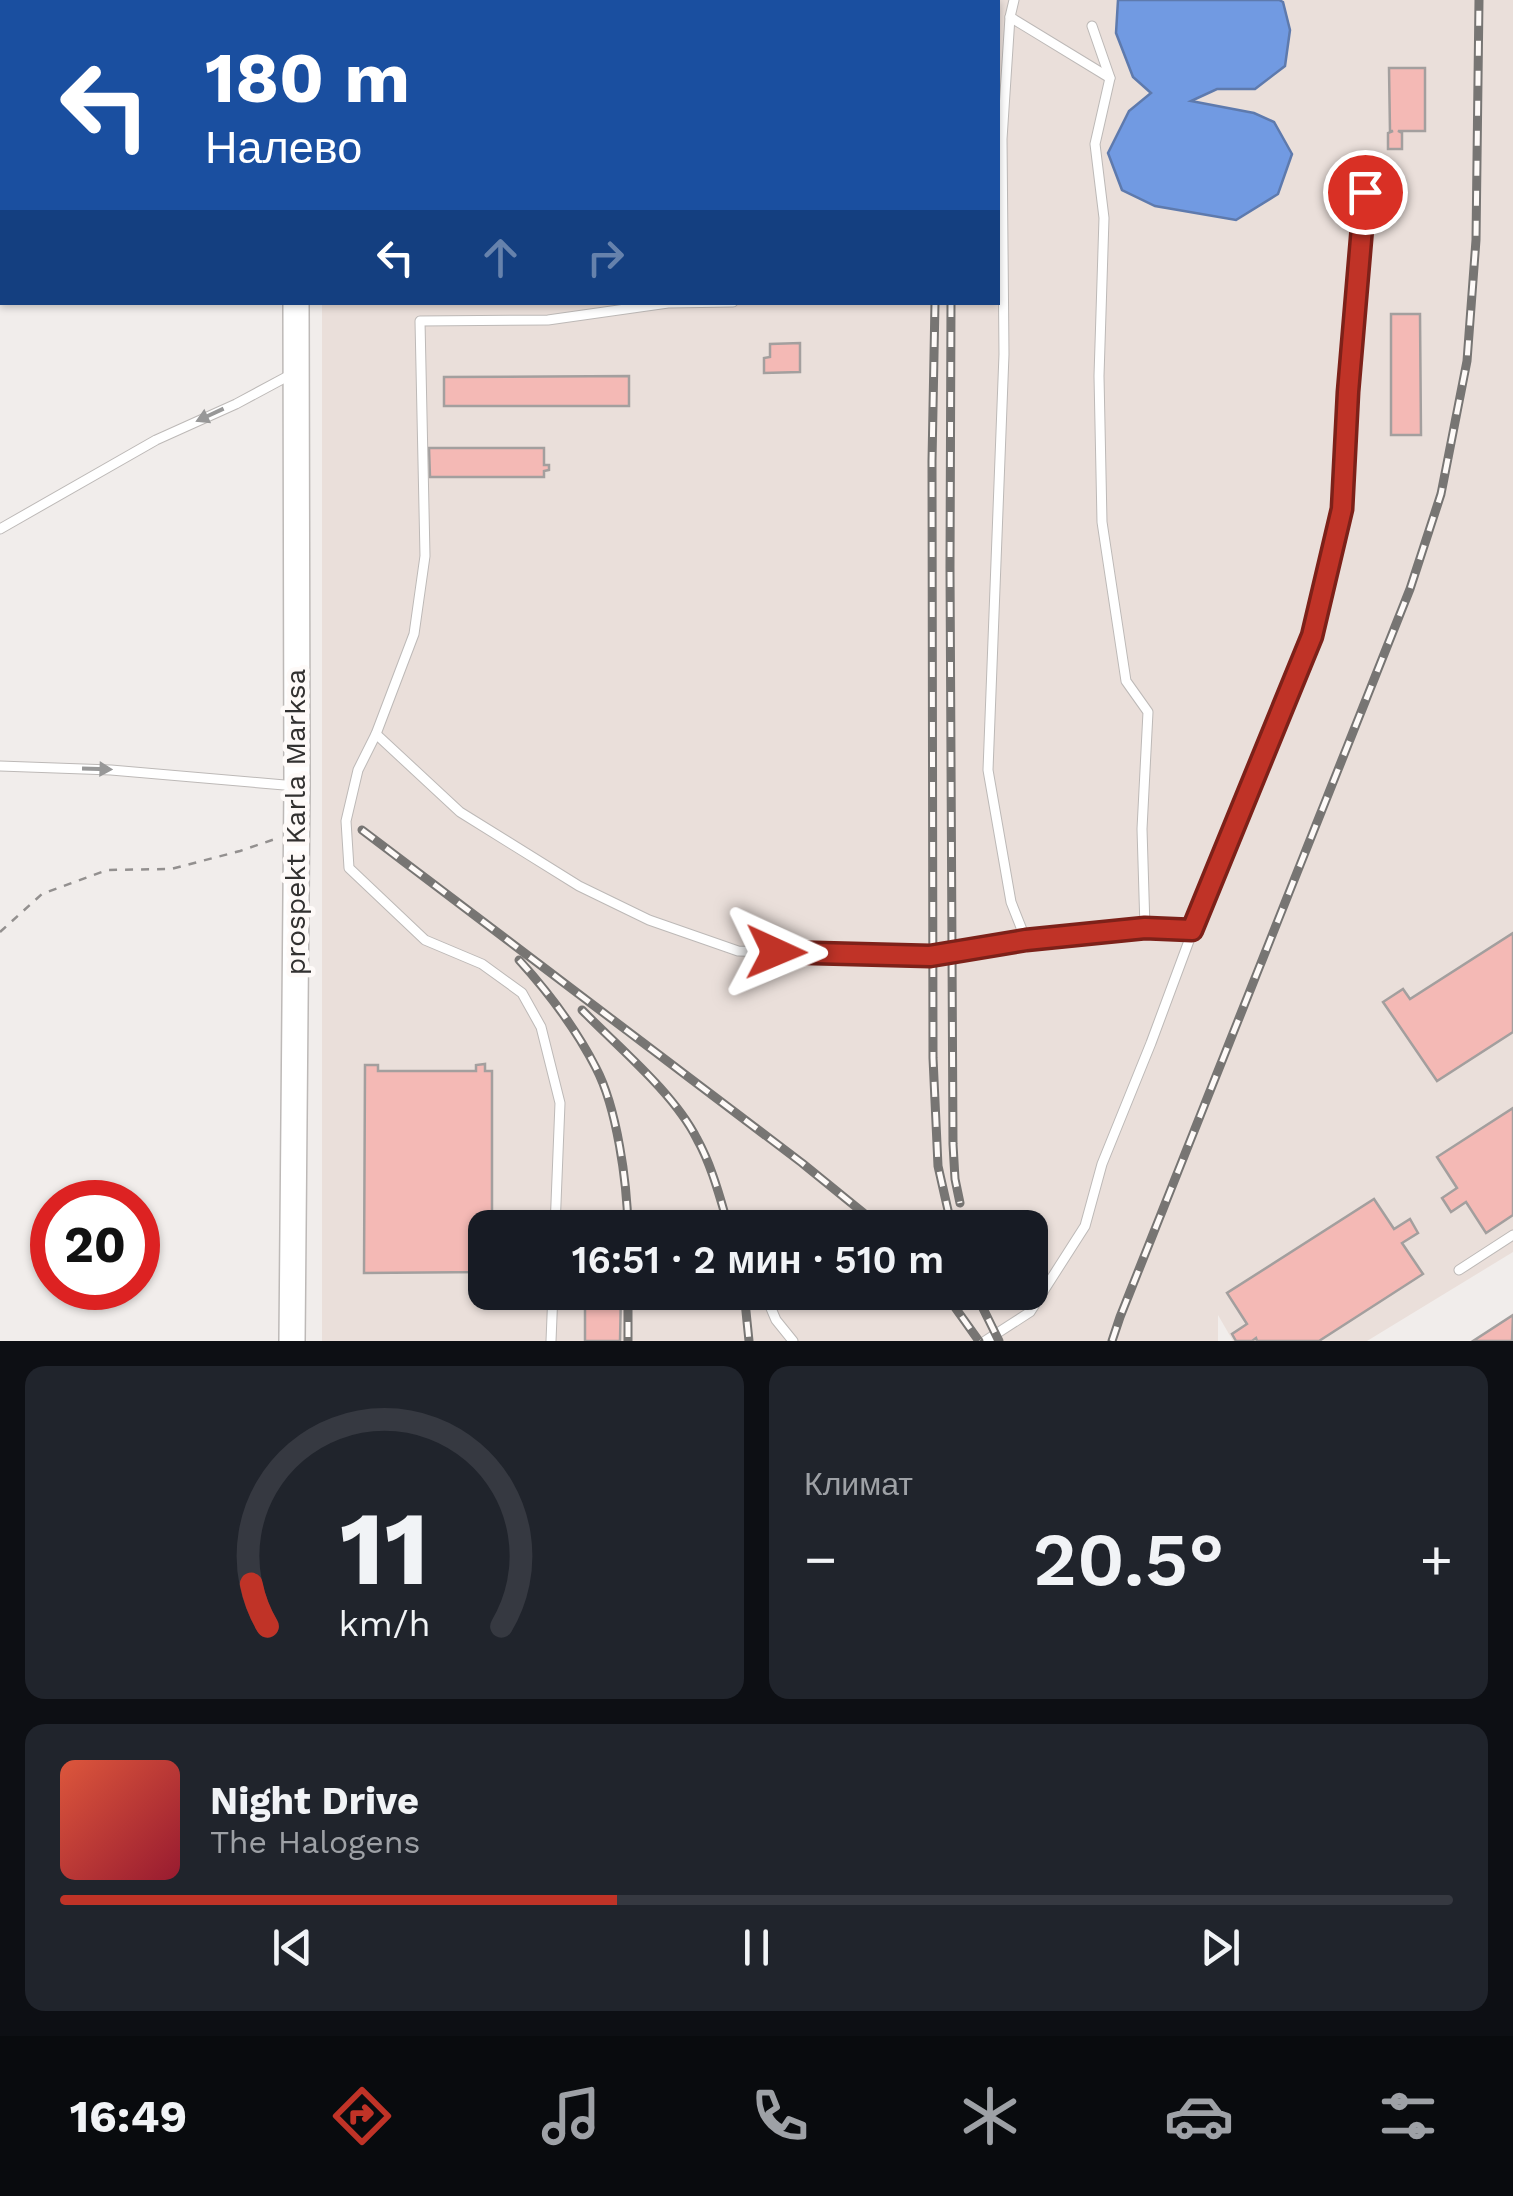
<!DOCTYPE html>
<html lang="ru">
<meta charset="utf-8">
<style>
:root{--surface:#171b24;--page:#20242c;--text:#f1f3f6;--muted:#9ea1a6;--line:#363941;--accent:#c03327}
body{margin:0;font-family:"Work Sans",sans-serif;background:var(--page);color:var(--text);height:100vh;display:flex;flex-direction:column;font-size:38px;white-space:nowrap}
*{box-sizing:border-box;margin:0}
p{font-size:32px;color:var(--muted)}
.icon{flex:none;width:55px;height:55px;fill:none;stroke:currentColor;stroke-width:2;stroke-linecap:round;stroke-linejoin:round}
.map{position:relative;height:1341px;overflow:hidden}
.details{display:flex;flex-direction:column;gap:25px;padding:25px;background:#0d0f14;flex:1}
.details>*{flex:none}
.guide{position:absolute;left:0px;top:0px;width:1000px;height:305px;box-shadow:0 2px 8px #0004;background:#1a4fa0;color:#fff;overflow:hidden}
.speed{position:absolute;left:30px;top:1180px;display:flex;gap:20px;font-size:50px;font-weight:700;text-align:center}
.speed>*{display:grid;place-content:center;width:130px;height:130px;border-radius:50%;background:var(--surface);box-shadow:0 2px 8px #0004;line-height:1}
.speed .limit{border:15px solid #d22;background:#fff;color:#111}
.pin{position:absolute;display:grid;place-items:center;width:85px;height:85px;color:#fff;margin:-42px;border:5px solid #fff;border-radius:50%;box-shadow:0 2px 10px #0007}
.me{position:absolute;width:110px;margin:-55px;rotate:91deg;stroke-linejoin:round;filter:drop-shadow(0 0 8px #0008)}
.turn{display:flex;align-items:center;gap:35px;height:210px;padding:0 40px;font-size:45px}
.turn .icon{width:130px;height:130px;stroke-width:2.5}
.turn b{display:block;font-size:70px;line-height:85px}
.lanes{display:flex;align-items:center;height:95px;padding:0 40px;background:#0003;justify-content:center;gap:50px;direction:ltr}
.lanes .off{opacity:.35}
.big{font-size:75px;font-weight:600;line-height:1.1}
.details .tile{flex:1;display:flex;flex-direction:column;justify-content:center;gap:15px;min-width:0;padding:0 35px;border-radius:20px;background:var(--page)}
.details .dial{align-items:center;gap:0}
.dial svg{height:260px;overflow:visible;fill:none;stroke:var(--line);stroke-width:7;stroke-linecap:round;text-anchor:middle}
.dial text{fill:var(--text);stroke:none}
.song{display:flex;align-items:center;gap:30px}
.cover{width:120px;height:120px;border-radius:15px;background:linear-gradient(135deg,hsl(10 70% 55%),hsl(350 70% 35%))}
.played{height:10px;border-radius:5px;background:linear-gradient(90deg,var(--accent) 40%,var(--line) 40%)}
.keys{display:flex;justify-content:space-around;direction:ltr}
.heat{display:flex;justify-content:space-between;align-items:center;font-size:55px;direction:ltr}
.details .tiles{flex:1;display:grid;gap:25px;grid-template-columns:1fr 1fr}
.tile:last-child{grid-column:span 2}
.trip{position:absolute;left:468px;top:1210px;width:580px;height:100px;border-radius:20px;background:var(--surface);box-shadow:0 2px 8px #0004;font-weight:600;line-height:100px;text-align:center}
.dock{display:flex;height:160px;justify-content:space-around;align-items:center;background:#090b0e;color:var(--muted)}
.dock .icon{width:70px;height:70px}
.dock .current{color:var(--accent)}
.dock b{font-size:45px;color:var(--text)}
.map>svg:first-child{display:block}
.built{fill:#eadfda;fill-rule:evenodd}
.water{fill:#719ae2;stroke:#5e7aad;stroke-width:2.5}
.building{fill:#f4b9b5;stroke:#a39f9e;stroke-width:2.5}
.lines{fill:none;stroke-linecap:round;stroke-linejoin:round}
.service-casing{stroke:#bdb9b7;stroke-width:11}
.secondary-casing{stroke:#bdb9b7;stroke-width:28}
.path{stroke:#93908f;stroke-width:2.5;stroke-dasharray:8 8;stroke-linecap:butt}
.service{stroke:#fff;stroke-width:9}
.secondary{stroke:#fff;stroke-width:25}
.rail-casing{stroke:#777573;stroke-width:9}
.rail{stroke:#fefaf8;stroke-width:5;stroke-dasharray:15;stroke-linecap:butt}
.oneway{fill:#989898}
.route-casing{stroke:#7d2119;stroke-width:25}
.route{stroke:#c03327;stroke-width:18}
.labels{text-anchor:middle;stroke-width:9;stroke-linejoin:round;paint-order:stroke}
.street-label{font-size:28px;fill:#323130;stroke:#fefaf8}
</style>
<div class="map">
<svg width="1513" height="1341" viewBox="0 0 1513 1341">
<rect width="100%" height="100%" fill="#f1edeb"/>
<path class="built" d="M322 0H1513V1252L1367 1341H1233L1218 1315V1341H322V303L998 302V2H322ZM485 1228H1030V1292H485Z"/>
<polygon class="water" points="1118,0 1279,0 1283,2 1290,30 1285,66 1255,89 1217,89 1191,101 1254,113 1274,122 1292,154 1278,194 1236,220 1155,206 1122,190 1108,153 1129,111 1151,93 1133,77 1116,33"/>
<g class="building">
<polygon points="1389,68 1425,68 1425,131 1398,131 1402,133 1402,149 1388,149 1388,133 1393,131 1390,131"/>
<polygon points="1391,314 1420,314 1421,435 1391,435"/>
<polygon points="800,343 800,372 764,373 764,358 770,357 770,344"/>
<polygon points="629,376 629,406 444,406 444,377"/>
<polygon points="429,448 544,448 544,465 549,465 549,470 544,471 544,477 430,477"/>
<polygon points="1513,933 1513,1032 1437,1081 1383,1002 1403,989 1410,999"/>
<polygon points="485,1064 485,1071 492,1071 492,1228 485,1228 485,1272 364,1273 365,1065 378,1065 378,1071 476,1071 476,1065"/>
<polygon points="1513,1108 1513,1215 1486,1233 1466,1202 1451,1212 1442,1198 1457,1188 1437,1157"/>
<polygon points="1374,1199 1394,1229 1410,1219 1418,1233 1402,1243 1423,1274 1319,1341 1257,1341 1256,1338 1252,1341 1236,1341 1232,1334 1247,1324 1227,1293"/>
<polygon points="585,1292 621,1292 620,1341 585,1341"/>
<polygon points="1513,1315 1512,1341 1473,1341"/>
</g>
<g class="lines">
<defs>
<g id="service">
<polyline points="828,0 828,2"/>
<polyline points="1014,0 1010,17 1002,139 1004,354 988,770 1011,902 1026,940"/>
<polyline points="1010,17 1110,78"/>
<polyline points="1092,26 1110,78 1095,144 1104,218 1099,376 1102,522 1126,681 1148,712 1142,829 1145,928"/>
<polyline points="0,529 156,440 236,404 290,375"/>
<polyline points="376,734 460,812 579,886 649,920 738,951 930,956 1026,940 1145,928 1193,930"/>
<polyline points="0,766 111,770 296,786"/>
<polyline points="555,1228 560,1103 541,1027 522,993 482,964 425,940 349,868 346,821 358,770 376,734 414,634 425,556 420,321 548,320 668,303 733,302"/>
<polyline points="1459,1270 1513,1235"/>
<polyline points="764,1292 776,1320 793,1341"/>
<polyline points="551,1341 553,1292"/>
<polyline points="985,1341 1030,1312 1085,1226 1102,1164 1151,1043 1193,930 1312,636 1342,509 1348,392 1365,192"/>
</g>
<g id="secondary">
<polyline points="291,0 291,2"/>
<polyline points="292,1341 297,786 296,302"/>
</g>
</defs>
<use href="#service" class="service-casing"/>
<use href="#secondary" class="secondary-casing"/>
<polyline class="path" points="0,932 42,894 107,870 171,869 240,851 275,839"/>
<use href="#service" class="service"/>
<use href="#secondary" class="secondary"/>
<defs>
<g id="rail">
<polyline points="935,2 935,0"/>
<polyline points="955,2 955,0"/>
<polyline points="935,302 932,461 933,1058 938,1166 952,1228"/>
<polyline points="951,302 950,568 953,1144 955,1179 960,1203"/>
<polyline points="362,830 802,1163 882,1228"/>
<path d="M519 960C549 993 576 1029 596 1068 617 1108 627 1182 628 1228"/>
<path d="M582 1010C618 1047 674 1093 697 1139 712 1166 720 1198 729 1228"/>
<polyline points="628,1292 628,1341"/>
<polyline points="744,1292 749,1341"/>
<polyline points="944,1292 979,1341"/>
<polyline points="975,1292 999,1341"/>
<polyline points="1112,1341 1120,1317 1410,589 1441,494 1467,361 1476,240 1479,0"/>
</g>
</defs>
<use href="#rail" class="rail-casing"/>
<use href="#rail" class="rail"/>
</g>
<defs><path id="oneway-solid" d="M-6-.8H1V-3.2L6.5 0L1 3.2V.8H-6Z" transform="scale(2.5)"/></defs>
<g class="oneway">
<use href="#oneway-solid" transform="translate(210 415) rotate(155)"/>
<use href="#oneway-solid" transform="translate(97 769) rotate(2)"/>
</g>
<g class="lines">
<defs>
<polyline id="route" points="776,952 930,956 1026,940 1145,928 1192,930 1312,636 1342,509 1348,392 1365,192"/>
</defs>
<use href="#route" class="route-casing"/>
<use href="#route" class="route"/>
</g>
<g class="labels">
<g class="street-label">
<text transform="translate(295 822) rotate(-90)" y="10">prospekt Karla Marksa</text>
</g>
</g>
</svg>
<div class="speed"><div class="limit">20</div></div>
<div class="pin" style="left:1365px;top:192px;background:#d93025"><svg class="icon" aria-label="arrive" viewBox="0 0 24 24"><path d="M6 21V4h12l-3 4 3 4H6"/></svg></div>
<svg class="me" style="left:776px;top:952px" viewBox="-20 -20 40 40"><path d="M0-17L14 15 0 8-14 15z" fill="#c03327" stroke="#fff" stroke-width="4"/></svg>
<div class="trip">16:51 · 2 мин · 510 m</div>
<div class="guide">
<div class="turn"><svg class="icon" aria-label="left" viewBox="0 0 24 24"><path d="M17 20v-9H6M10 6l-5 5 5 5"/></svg><div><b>180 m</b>Налево</div></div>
<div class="lanes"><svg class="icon" aria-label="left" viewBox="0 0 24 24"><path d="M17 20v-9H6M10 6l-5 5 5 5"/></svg><svg class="icon off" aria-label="ahead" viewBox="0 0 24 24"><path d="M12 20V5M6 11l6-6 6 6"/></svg><svg class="icon off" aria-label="right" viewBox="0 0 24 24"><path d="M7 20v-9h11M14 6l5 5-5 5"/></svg></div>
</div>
</div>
<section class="details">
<div class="tiles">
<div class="tile dial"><svg viewBox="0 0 100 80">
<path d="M14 69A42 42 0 1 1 86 69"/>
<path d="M14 69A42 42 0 0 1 9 56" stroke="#c03327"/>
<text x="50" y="56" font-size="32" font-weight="700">11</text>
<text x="50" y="72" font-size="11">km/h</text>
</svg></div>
<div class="tile"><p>Климат</p>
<div class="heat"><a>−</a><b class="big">20.5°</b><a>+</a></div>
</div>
<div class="tile">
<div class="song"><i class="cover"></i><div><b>Night Drive</b><p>The Halogens</p></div></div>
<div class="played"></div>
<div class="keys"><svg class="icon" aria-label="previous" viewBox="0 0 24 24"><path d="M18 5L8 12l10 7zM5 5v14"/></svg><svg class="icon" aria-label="pause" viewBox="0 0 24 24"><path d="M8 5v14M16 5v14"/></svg><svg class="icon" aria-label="next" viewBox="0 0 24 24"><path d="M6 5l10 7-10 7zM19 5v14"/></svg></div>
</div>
</div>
</section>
<nav class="dock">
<b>16:49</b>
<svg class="icon current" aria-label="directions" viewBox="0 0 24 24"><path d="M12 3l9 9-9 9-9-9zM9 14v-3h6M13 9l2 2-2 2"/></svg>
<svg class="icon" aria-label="music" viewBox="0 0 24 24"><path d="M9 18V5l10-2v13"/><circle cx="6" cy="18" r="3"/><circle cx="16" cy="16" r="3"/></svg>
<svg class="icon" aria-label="phone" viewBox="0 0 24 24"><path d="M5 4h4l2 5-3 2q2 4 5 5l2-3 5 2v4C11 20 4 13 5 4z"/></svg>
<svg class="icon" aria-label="climate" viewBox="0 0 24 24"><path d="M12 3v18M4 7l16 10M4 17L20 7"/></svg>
<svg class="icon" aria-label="car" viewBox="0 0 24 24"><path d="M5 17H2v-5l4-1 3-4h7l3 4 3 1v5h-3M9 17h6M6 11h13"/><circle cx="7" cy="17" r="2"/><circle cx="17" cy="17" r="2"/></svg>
<svg class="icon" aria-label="filters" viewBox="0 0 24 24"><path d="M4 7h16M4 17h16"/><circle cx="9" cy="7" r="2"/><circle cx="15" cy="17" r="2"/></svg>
</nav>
